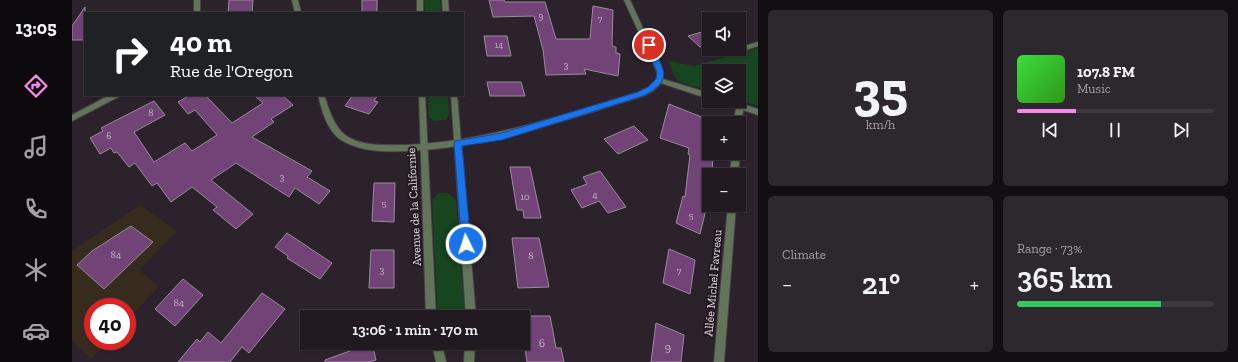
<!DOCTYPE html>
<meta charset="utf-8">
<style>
:root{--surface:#211a21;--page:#2d272e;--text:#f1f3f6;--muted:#a2a1a5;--line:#3e383f;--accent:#f888ea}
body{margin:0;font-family:"Zilla Slab",serif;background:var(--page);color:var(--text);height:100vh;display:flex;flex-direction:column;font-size:15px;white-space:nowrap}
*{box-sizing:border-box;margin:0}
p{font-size:13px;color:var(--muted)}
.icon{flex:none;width:22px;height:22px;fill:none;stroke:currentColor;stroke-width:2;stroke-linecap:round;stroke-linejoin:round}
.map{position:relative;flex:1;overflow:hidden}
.sheet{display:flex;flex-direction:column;gap:10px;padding:10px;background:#120e12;width:480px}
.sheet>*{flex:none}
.top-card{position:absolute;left:12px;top:12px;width:380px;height:84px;border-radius:0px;box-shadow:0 1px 3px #0004,0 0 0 1px var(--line);background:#202124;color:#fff;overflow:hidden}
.controls{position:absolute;left:630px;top:12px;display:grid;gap:8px}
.controls a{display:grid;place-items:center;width:44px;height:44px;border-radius:0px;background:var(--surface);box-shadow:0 1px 3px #0004,0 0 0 1px var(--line);font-size:20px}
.speed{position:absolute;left:12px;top:298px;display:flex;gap:8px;font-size:20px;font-weight:700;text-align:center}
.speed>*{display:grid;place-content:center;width:52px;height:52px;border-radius:50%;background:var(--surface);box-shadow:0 1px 3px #0004,0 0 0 1px var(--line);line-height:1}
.speed .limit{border:6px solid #d22;background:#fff;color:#111}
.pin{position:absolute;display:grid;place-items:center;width:34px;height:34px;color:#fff;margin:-17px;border:2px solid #fff;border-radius:50%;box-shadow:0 1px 4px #0007}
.me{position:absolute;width:44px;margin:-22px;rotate:356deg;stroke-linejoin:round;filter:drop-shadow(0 0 3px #0008)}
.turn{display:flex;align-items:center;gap:14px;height:84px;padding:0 20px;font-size:18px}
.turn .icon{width:52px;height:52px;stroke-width:2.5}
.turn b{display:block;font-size:28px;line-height:34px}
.big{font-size:30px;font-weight:600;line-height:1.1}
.sheet .widget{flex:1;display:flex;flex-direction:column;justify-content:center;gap:6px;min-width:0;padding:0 14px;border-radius:6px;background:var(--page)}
.sheet .dial{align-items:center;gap:0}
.dial b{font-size:52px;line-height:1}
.song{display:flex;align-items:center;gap:12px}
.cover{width:48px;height:48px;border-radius:6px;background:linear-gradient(135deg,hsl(120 70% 55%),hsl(110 70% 35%))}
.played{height:4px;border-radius:2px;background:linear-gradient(90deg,var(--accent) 30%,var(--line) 30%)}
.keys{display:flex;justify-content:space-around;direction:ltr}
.heat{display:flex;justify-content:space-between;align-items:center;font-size:22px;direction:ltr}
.charge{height:6px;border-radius:3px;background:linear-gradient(90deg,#34c759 73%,var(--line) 0)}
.sheet .tiles{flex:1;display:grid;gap:10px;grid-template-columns:repeat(2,1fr)}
.trip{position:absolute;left:228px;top:310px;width:230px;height:40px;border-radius:0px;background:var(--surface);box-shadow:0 1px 3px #0004,0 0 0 1px var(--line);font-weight:600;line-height:40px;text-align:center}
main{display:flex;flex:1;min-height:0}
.dock{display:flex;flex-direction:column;width:72px;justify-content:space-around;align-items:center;background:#0d0a0d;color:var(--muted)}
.dock .icon{width:28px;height:28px}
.dock .active{color:var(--accent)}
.dock b{font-size:18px;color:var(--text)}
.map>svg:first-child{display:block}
.commercial{fill:#362b1c}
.green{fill:#174520}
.building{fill:#714376;stroke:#988c99}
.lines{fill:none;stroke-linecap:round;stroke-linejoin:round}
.minor-casing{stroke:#493f49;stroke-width:2}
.tertiary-casing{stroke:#493f49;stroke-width:2}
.minor{fill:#62745a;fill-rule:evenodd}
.tertiary{fill:#62745a;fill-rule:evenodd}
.route{fill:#1a73e8;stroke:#114b97}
.labels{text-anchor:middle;stroke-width:4;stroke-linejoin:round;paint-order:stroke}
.far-number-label{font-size:9px;fill:#c4b4c5}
.number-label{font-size:10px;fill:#c4b4c5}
.street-label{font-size:12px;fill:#e0d9df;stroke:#231922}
.near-number-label{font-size:12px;fill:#c4b4c5}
</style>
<main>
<nav class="dock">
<b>13:05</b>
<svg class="icon active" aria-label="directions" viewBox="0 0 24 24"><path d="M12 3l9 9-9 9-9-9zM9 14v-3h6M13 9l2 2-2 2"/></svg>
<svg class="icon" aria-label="music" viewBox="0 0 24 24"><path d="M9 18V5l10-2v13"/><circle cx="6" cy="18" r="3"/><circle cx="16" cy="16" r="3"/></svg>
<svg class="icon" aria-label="phone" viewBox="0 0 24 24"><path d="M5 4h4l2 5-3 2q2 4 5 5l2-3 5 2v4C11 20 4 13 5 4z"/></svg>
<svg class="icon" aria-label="climate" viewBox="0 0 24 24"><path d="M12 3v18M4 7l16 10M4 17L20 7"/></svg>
<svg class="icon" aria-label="car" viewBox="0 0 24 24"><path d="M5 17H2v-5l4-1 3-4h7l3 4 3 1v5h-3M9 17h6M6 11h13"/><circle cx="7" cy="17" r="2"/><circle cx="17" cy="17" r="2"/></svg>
</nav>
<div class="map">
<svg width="686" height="362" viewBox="0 0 686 362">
<rect width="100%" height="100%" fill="#2c222c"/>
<polygon class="commercial" points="68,205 105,231 67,270 87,286 55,321 55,307 21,307 21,341 36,341 19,359 0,341 0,251"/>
<g class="green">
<polygon points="352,0 368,0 369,13 353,13"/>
<polygon points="686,48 686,106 667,100 667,71 637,71 637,91 605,81 596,61 622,66"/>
<polygon points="356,95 376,95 377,114 374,120 362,121 357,117"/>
<polygon points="367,193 376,193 384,200 393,317 366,317 360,200"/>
</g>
<g class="building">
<polygon points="157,0 181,0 180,13 156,13"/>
<rect x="290" y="0" width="15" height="13"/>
<polygon points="417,0 432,0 433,2 473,2 484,39 518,39 521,6 541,10 540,46 544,47 544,53 548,54 546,76 512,69 514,74 474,75 471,50 462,16 421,17"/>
<polygon points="13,7 13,40 0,40 0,26"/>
<polygon points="637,30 637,44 628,47 616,36"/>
<polygon points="412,36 435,36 439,56 415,56"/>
<polygon points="415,82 449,82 453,96 418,96"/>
<polygon points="118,95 133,95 160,123 191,103 182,95 210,95 221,105 199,119 202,122 180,137 240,171 235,177 258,191 247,204 223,188 217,197 164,163 139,180 181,214 164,229 141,210 145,207 120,187 99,202 85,183 80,186 63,163 57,167 45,152 42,153 39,148 28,154 18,138 31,131 29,128 82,101 93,115 62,132 82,162 113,143 120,151 145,135 123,110 116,114 106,102"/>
<polygon points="281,95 306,95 302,101 306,102 297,114 273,106"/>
<polygon points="597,104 637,120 637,156 641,157 640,172 637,171 637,197 628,234 604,223 611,196 613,197 618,155 616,154 617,148 588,138"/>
<polygon points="562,126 576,140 546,154 532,139"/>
<polygon points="438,167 458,167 469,218 452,218 451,210 445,210"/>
<polygon points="528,171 554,207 536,213 527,201 510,208 499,190 515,184 511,177"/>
<polygon points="302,183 323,183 322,222 300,221"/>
<polygon points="59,226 81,242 32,289 5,265 20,251"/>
<polygon points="215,233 260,263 248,279 215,258 216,256 203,247"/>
<polygon points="440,238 467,238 477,287 446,288"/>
<polygon points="597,249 623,260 618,294 591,283"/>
<polygon points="299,250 322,250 322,288 297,288"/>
<polygon points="111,279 131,295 103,326 83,309"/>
<polygon points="190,293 213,309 177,353 170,347 158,362 106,362 125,339 128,342 136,332 149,343"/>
<polygon points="451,316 478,316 484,348 489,348 492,362 455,362 451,336"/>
<polygon points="584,323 612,335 609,362 579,362"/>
<polygon points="300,343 304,360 297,362 253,362 253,360"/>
</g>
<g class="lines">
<defs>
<g id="minor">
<rect x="122" y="0" width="6" height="13"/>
<polygon points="220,0 226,0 229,13 223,13"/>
<path d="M552 0H558L591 72V79L637 93V99L589 83 581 91 571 96C494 120 416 148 335 151 313 152 289 152 269 140 255 130 250 111 246 95H252C257 109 261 125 273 135 290 147 313 145 333 145 414 142 490 115 567 92L577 87 585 79V72Z"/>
<polygon points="686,42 686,46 665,53 662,51 663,49"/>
<polygon points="38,95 47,95 46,97 0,121 0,115"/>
<polygon points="647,101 660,101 686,109 686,115 671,110 670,123 667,126 667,123 662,123 664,108 649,103"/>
<polygon points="667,151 668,153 666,175 658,175 660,153 667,153"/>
<polygon points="656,205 664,205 652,362 642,362"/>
</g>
<g id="tertiary">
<rect x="345" y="0" width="6" height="13"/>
<polygon points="370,0 376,0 377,13 371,13"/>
<polygon points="347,95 353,95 364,317 354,317"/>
<polygon points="379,95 385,95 404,317 394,317"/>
<polygon points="360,343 370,343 374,362 364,362"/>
<polygon points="393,343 403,343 402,362 392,362"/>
</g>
</defs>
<use href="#minor" class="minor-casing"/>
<use href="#tertiary" class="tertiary-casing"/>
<use href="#minor" class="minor"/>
<use href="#tertiary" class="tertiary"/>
</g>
<path class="route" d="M577 43 580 45C592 71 602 80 571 96L430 140 390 146 399 244 397 248 394 249 390 248 382 144 383 141 430 133 566 92 576 87 584 79 585 72 573 45Z"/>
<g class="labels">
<g class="far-number-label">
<text x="469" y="19">9</text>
<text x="528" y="22">7</text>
<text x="427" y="48">14</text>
</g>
<g class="number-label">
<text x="494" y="68">3</text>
<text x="79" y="116">8</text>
<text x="37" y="139">6</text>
<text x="210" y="180">3</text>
<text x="523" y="198">4</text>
<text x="453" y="200">10</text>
<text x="312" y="207">5</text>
<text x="619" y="219">5</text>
<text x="44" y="258">84</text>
<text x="459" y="259">8</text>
<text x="310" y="273">3</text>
<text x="607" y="274">7</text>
<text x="107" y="306">84</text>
</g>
<g class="street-label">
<text transform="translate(342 207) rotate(-93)" y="4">Avenue de la Californie</text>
<text transform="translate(641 283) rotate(-85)" y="4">Allée Michel Favreau</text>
</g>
<g class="near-number-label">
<text x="470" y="347">6</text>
<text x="596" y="351">9</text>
</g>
</g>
</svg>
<div class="controls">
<a><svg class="icon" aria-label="sound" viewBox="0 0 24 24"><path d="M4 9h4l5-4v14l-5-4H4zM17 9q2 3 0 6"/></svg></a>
<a><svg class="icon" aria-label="layers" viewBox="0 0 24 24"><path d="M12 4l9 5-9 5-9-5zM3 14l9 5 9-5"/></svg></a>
<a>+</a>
<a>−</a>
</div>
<div class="speed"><div class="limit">40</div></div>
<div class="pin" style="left:577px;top:45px;background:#d93025"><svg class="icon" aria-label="arrive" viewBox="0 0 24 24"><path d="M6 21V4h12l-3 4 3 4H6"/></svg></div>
<svg class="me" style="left:394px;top:244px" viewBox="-20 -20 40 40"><circle r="17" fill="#1a73e8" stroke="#fff" stroke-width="3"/><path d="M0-11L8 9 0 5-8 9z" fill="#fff"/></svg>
<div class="trip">13:06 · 1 min · 170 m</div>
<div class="top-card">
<div class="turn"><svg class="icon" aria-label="right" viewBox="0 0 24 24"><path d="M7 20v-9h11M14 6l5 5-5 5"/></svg><div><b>40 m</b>Rue de l'Oregon</div></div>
</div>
</div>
<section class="sheet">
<div class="tiles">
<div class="widget dial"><b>35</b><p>km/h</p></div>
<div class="widget">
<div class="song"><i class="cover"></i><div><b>107.8 FM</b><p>Music</p></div></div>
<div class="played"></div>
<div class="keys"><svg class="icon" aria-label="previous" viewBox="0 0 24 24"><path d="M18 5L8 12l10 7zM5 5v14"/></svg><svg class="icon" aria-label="pause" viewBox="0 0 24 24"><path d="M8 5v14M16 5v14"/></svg><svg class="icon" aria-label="next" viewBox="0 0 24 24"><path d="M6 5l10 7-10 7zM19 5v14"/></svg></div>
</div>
<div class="widget"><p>Climate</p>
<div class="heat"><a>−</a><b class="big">21°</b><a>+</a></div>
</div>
<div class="widget"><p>Range · 73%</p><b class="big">365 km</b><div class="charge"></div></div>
</div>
</section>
</main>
